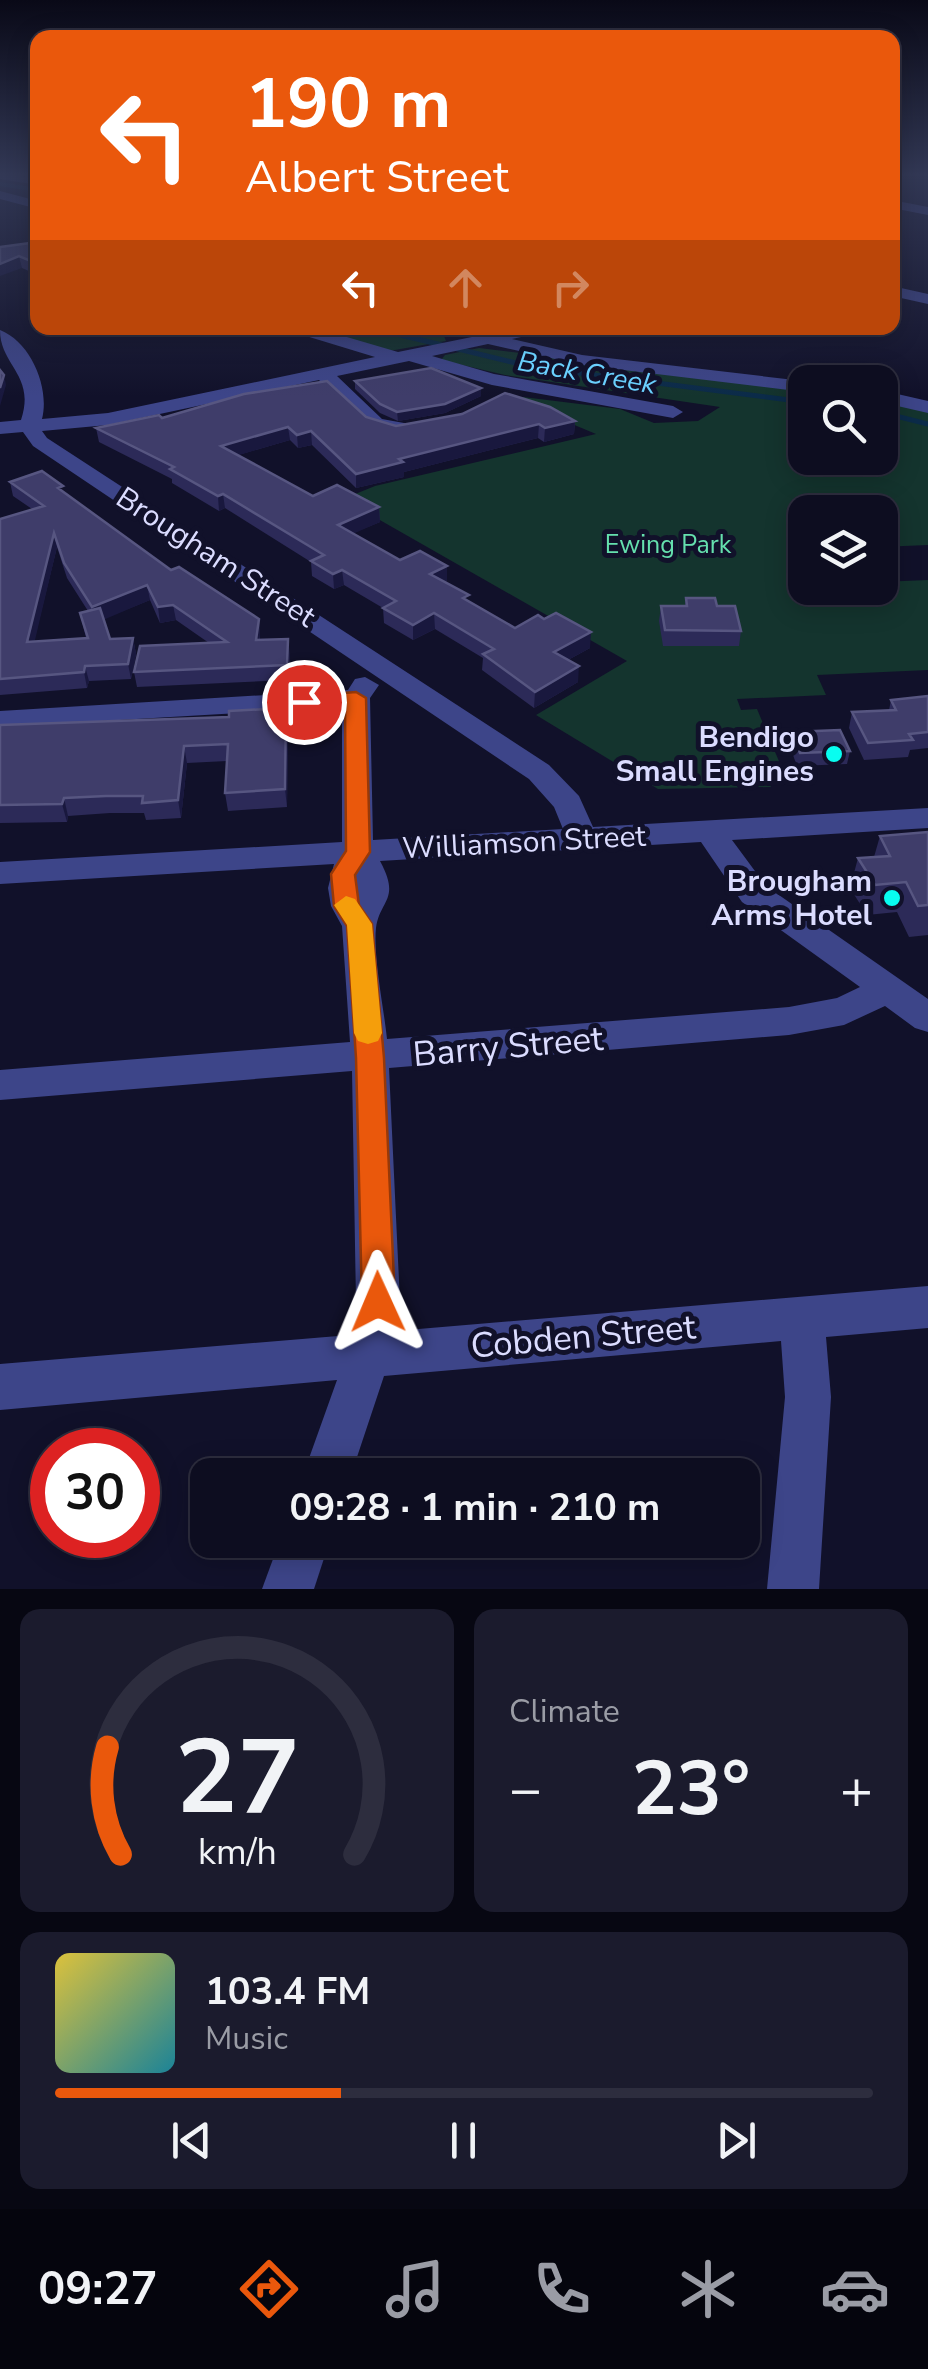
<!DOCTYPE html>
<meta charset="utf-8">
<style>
:root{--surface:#0d0d20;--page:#1b1b2d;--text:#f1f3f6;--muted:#9a9ca5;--line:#2d2d3e;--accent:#ea580c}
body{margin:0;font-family:"Nunito Sans",sans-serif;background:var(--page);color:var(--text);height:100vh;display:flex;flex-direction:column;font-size:38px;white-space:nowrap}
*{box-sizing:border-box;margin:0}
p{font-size:32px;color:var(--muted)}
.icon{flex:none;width:55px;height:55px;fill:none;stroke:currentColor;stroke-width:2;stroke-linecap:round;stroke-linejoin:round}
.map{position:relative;height:1589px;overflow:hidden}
.side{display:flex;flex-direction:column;gap:20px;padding:20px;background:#070712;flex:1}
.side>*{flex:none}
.guide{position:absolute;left:30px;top:30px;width:870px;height:305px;border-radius:20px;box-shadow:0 5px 25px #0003,0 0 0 2px var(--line);background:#ea580c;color:#fff;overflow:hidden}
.tools{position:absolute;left:788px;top:365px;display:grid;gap:20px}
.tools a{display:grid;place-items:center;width:110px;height:110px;border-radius:20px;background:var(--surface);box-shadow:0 5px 25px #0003,0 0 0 2px var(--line);font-size:50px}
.speed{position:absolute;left:30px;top:1428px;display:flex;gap:20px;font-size:50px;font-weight:700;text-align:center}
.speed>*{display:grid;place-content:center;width:130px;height:130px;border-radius:50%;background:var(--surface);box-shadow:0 5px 25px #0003,0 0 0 2px var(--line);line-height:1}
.speed .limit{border:15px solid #d22;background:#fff;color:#111}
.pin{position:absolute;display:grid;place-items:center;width:85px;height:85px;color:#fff;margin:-42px;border:5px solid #fff;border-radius:50%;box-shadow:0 2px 10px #0007}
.me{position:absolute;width:110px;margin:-55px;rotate:359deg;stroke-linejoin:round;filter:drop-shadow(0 0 8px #0008)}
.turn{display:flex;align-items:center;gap:35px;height:210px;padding:0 50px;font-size:45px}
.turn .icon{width:130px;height:130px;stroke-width:2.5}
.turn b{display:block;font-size:70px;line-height:85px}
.lanes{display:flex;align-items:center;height:95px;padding:0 50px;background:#0003;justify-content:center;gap:50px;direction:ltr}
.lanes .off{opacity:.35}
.big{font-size:75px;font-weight:700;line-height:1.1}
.side .widget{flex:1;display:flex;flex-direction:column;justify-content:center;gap:15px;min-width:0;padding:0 35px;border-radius:20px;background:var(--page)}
.side .dial{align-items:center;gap:0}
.dial svg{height:260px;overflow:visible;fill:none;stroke:var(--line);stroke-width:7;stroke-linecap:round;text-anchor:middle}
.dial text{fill:var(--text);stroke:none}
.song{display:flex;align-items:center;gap:30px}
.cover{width:120px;height:120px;border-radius:15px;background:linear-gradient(135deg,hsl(50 70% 55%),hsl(190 70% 35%))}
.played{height:10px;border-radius:5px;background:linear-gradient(90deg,var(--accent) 35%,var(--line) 35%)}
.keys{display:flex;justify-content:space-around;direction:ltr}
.heat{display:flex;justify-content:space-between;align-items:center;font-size:55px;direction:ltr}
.side .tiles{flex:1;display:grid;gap:20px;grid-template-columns:1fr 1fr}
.widget:last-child{grid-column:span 2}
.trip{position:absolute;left:190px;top:1458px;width:570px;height:100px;border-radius:20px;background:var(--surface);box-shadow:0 5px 25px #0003,0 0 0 2px var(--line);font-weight:700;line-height:100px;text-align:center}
.dock{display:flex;height:160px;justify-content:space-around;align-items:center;background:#05050d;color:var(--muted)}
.dock .icon{width:70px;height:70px}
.dock .active{color:var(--accent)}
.dock b{font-size:45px;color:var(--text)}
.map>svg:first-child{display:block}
.green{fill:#14342e}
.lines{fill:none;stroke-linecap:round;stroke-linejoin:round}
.stream-far1{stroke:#0b2b49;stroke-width:4}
.stream{stroke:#0b2b49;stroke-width:5}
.minor{fill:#3d4589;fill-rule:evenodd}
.wall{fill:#2c2a58;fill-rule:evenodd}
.shaded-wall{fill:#19183e}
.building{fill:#3f3d6a;stroke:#575681;stroke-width:2.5}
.route{fill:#ea580c;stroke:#983908;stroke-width:2.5}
.slow{fill:#f59e0b}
.poi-dot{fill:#08fdf0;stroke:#11112a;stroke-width:4}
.labels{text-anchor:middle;stroke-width:10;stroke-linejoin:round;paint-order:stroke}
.far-park-label{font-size:25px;fill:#65e0ae;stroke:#11112a}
.far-water-label{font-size:28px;font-style:italic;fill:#6ad0fe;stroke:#11112a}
.street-label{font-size:30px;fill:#dbdcff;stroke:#11112a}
.poi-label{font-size:30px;font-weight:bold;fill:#dbdcff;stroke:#11112a;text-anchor:end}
.near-street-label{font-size:35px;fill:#dbdcff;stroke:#11112a}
</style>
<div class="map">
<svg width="928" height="1589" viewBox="0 0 928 1589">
<rect width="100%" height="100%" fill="#11112a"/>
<g class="green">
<polygon points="312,328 420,328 444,336 446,341 389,351"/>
<polygon points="479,348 805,388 805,458 880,458 880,397 928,408 928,545 880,547 880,512 805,512 805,577 791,586 880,588 880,582 928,580 928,670 817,675 826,695 737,699 741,710 757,709 781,766 763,768 771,787 658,789 536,715 627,661 343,499 375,486 596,434 517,401 523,397 620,409 654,423 698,421 720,407 505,375 441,360 445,355"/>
</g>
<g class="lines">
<polyline class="stream-far1" points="0,184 38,190"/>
<g class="stream">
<polyline points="372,328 532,367 805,402"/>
<polyline points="880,412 928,424"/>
</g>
<g class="minor">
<polygon points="0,175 38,177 38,185 0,179"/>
<polygon points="0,191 38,201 38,209 0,199"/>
<polygon points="892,200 928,207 928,215 892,208"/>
<polygon points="892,286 928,294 928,304 892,296"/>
<path d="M291 328H316L398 352 516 328H546L544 332 512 339 582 355 812 382H805V392L582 365 488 344 432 356 494 374 673 406 683 412 673 418 492 385 409 361 337 376 382 419 415 425V433C372 442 347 407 319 380L108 425 42 431 47 438 549 765 579 796 593 827 928 808V828L732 840 766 886 928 999V1032L915 1028 885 1006 844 1025 789 1035 389 1068 400 1302 395 1331 928 1286V1328L826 1337 831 1397 819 1589H767L785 1397 781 1341 384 1376 351 1475H303L337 1380 0 1410V1364L350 1335 356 1302 352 1071 0 1100V1070L350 1042 342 926 331 906 328 888 334 864 0 884V862L342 842V707L0 727V711L348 690 355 679 365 677 379 685 370 698 373 840 563 829 554 807 529 779 33 446 23 432 0 434V422L21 420C36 375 0 366 0 330 31 342 50 388 42 419L108 413 375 357 293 332ZM701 842 742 902 860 987 837 998 789 1007 387 1039C384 1009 373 956 376 928 380 899 401 900 380 861Z"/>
<polygon points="880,390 928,401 928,413 880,402"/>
<polygon points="280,1540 330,1540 314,1589 262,1589"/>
</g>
</g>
<g class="wall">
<polygon points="38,242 38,275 22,268 0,247"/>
<polygon points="355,381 481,396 445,413 398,421 380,413 355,389"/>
<polygon points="366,417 396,426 575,421 574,434 544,442 538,438 404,472 404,477 356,488 312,445 298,448 290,440 238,455 313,496 379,507 380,522 353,533 400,560 447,566 447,581 445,582 469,602 515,628 590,648 568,660 578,682 534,708 482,670 483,658 435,629 413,640 384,623 383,608 344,585 334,589 312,576 311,562 225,508 219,511 172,483 172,479 99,442 96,428 162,418"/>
<path d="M10 482 65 493 171 570 259 619 260 640 290 654 289 680 137 687 134 672 209 643 176 620 160 623 150 600 103 619 110 639 133 638 136 654 131 679 89 681 87 688 0 695V519L32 509 13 496ZM57 547 67 578 88 611 80 613 86 638 34 641Z"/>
<polygon points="686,598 717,606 741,631 739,646 663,646 659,621 661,606 685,606"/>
<polygon points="928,696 928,748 910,750 908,757 864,760 849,728 852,712 889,710 891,700"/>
<polygon points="286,708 288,725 287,807 228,811 225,793 227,761 187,763 181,818 146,820 144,813 110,813 68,816 67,822 0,823 0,725 229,717"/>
<polygon points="791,732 850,751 847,764 797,766 789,744"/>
<polygon points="928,832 928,935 909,937 897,912 867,915 850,888 858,858 874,857 880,836"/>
</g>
<g class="shaded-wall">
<polygon points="19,256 22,268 0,276 0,264"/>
<polygon points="4,375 6,385 0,406 0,388"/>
<polygon points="481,388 481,396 445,413 398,421 397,412"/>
<polygon points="575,421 574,434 544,442 545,428"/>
<polygon points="539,424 538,438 404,472 404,477 356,488 356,474 399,459"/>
<polygon points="288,427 290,440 222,460 221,446"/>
<polygon points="311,431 312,445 298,448 297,435"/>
<polygon points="223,494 225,508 219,511 218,496"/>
<polygon points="379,507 380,522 339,540 338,525"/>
<polygon points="54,533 57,547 31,657 27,642"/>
<polygon points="447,566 447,581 430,589 430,574"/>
<polygon points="342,570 344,585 334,589 333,574"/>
<polygon points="147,585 150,600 96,623 92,607"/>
<polygon points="173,605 176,620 160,623 158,607"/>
<polygon points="434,613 435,629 413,640 413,625"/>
<polygon points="259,619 260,634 258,656 256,640"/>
<polygon points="591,632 590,648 553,668 554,652"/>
<polygon points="133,638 136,654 131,679 128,664"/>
<polygon points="288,639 290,654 289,680 287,665"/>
<polygon points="85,666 89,681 87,688 84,672"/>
<polygon points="579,666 578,682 534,708 535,692"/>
<polygon points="286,708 288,725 287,807 285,789"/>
<polygon points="184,746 187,763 181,818 178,800"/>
<polygon points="64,798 68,816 67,822 62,804"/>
</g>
<g class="building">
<polygon points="38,242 38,264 19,256 0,264 0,247"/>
<polygon points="431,368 481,388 445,404 397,412 380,404 355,381"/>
<polygon points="0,370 4,375 0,388"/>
<polygon points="327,381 366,417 396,426 462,414 505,393 550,407 575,421 545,428 539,424 399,459 403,462 356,474 311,431 297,435 288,427 221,446 313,496 337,485 379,507 338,525 400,560 420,551 447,566 430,574 469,595 463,598 515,628 538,615 544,619 556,613 591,632 554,652 579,666 535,692 483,654 494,649 434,613 413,625 383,608 396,601 342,570 333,574 311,561 324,555 223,494 218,496 170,469 174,467 96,428 159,415 162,418 244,394"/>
<polygon points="42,471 63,486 58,488 171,570 179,567 259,619 256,640 288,639 287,665 134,672 140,646 227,642 173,605 158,607 147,585 92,607 64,563 54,533 27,642 88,638 80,613 100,608 110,639 133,638 128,664 85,666 84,672 0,679 0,519 44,506 10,482"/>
<polygon points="686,598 715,598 717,606 735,606 741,631 665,630 661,606 687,606"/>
<polygon points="928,696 928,732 909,734 913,740 868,743 852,712 896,710 891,700"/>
<polygon points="286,708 285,789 225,793 228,744 184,746 178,800 142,803 143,796 106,796 64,798 62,804 0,805 0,725 229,717 229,711"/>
<polygon points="840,730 850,751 800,753 791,732"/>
<polygon points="928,832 928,905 918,906 906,882 875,885 858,858 890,856 880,836"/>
</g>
<linearGradient id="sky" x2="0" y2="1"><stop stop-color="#090917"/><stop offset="0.44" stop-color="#323855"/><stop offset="1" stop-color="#323855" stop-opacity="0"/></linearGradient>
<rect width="928" height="397" fill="url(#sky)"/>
<polygon class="route" points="356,692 366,698 370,852 355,875 359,905 372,924 384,1058 395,1302 390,1313 378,1317 367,1313 362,1302 356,1058 347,926 334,906 331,874 346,851 345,705 304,708 293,702 304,696"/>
<polygon class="slow" points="346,896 355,899 372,924 382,1033 378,1041 368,1044 358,1041 354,1033 347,925 334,905"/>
<g class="poi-dot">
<circle cx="834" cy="754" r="10"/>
<circle cx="892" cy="898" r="10"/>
</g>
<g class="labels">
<g class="far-park-label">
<text x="668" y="553">Ewing Park</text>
</g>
<g class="far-water-label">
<text transform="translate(587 372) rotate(10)" y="10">Back Creek</text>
</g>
<g class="street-label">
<text transform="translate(216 557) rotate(33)" y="10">Brougham Street</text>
<text transform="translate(524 842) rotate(-3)" y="10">Williamson Street</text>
</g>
<g class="poi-label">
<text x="814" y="747">Bendigo<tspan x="814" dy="34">Small Engines</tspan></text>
<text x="872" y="891">Brougham<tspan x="872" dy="34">Arms Hotel</tspan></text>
</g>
<g class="near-street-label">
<text transform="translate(508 1046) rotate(-5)" y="12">Barry Street</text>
<text transform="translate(583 1336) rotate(-5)" y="12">Cobden Street</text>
</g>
</g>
</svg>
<div class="tools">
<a><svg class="icon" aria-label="search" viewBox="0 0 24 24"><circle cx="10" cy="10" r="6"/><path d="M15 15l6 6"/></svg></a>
<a><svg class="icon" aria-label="layers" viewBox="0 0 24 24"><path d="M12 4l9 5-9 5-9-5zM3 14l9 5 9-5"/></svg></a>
</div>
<div class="speed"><div class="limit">30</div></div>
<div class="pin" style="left:304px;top:702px;background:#d93025"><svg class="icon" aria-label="arrive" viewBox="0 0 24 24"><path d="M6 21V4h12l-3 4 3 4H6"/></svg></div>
<svg class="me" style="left:378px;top:1302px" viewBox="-20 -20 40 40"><path d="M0-17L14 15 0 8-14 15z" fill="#ea580c" stroke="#fff" stroke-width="4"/></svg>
<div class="trip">09:28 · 1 min · 210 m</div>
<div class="guide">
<div class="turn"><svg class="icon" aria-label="left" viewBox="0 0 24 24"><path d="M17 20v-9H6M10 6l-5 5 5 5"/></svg><div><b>190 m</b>Albert Street</div></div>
<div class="lanes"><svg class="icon" aria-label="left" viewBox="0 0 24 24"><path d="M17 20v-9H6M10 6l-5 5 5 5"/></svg><svg class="icon off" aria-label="ahead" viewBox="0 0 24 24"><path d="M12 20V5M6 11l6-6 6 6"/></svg><svg class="icon off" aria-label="right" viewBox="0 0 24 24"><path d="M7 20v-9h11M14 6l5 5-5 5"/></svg></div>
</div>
</div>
<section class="side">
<div class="tiles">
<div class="widget dial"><svg viewBox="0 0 100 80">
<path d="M14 69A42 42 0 1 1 86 69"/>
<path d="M14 69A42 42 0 0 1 10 36" stroke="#ea580c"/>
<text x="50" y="56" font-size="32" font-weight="700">27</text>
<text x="50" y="72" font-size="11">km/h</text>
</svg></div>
<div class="widget"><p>Climate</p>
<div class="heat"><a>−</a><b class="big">23°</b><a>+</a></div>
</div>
<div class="widget">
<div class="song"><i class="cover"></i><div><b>103.4 FM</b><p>Music</p></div></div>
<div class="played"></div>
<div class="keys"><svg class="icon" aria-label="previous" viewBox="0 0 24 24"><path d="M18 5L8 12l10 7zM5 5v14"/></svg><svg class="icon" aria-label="pause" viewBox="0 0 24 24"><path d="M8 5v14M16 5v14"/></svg><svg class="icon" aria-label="next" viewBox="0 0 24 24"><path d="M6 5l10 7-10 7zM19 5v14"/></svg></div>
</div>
</div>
</section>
<nav class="dock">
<b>09:27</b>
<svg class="icon active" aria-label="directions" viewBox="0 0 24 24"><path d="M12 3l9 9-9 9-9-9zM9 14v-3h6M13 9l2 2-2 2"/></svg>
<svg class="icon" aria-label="music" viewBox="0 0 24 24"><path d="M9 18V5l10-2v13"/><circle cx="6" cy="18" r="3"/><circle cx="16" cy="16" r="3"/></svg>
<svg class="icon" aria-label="phone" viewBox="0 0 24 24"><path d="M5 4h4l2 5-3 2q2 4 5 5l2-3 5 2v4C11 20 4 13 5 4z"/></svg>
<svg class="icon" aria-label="climate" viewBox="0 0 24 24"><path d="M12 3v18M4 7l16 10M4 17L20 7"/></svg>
<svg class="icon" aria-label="car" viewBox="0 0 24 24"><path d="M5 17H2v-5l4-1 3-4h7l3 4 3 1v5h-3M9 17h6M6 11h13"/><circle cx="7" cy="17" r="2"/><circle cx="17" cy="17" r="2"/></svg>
</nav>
